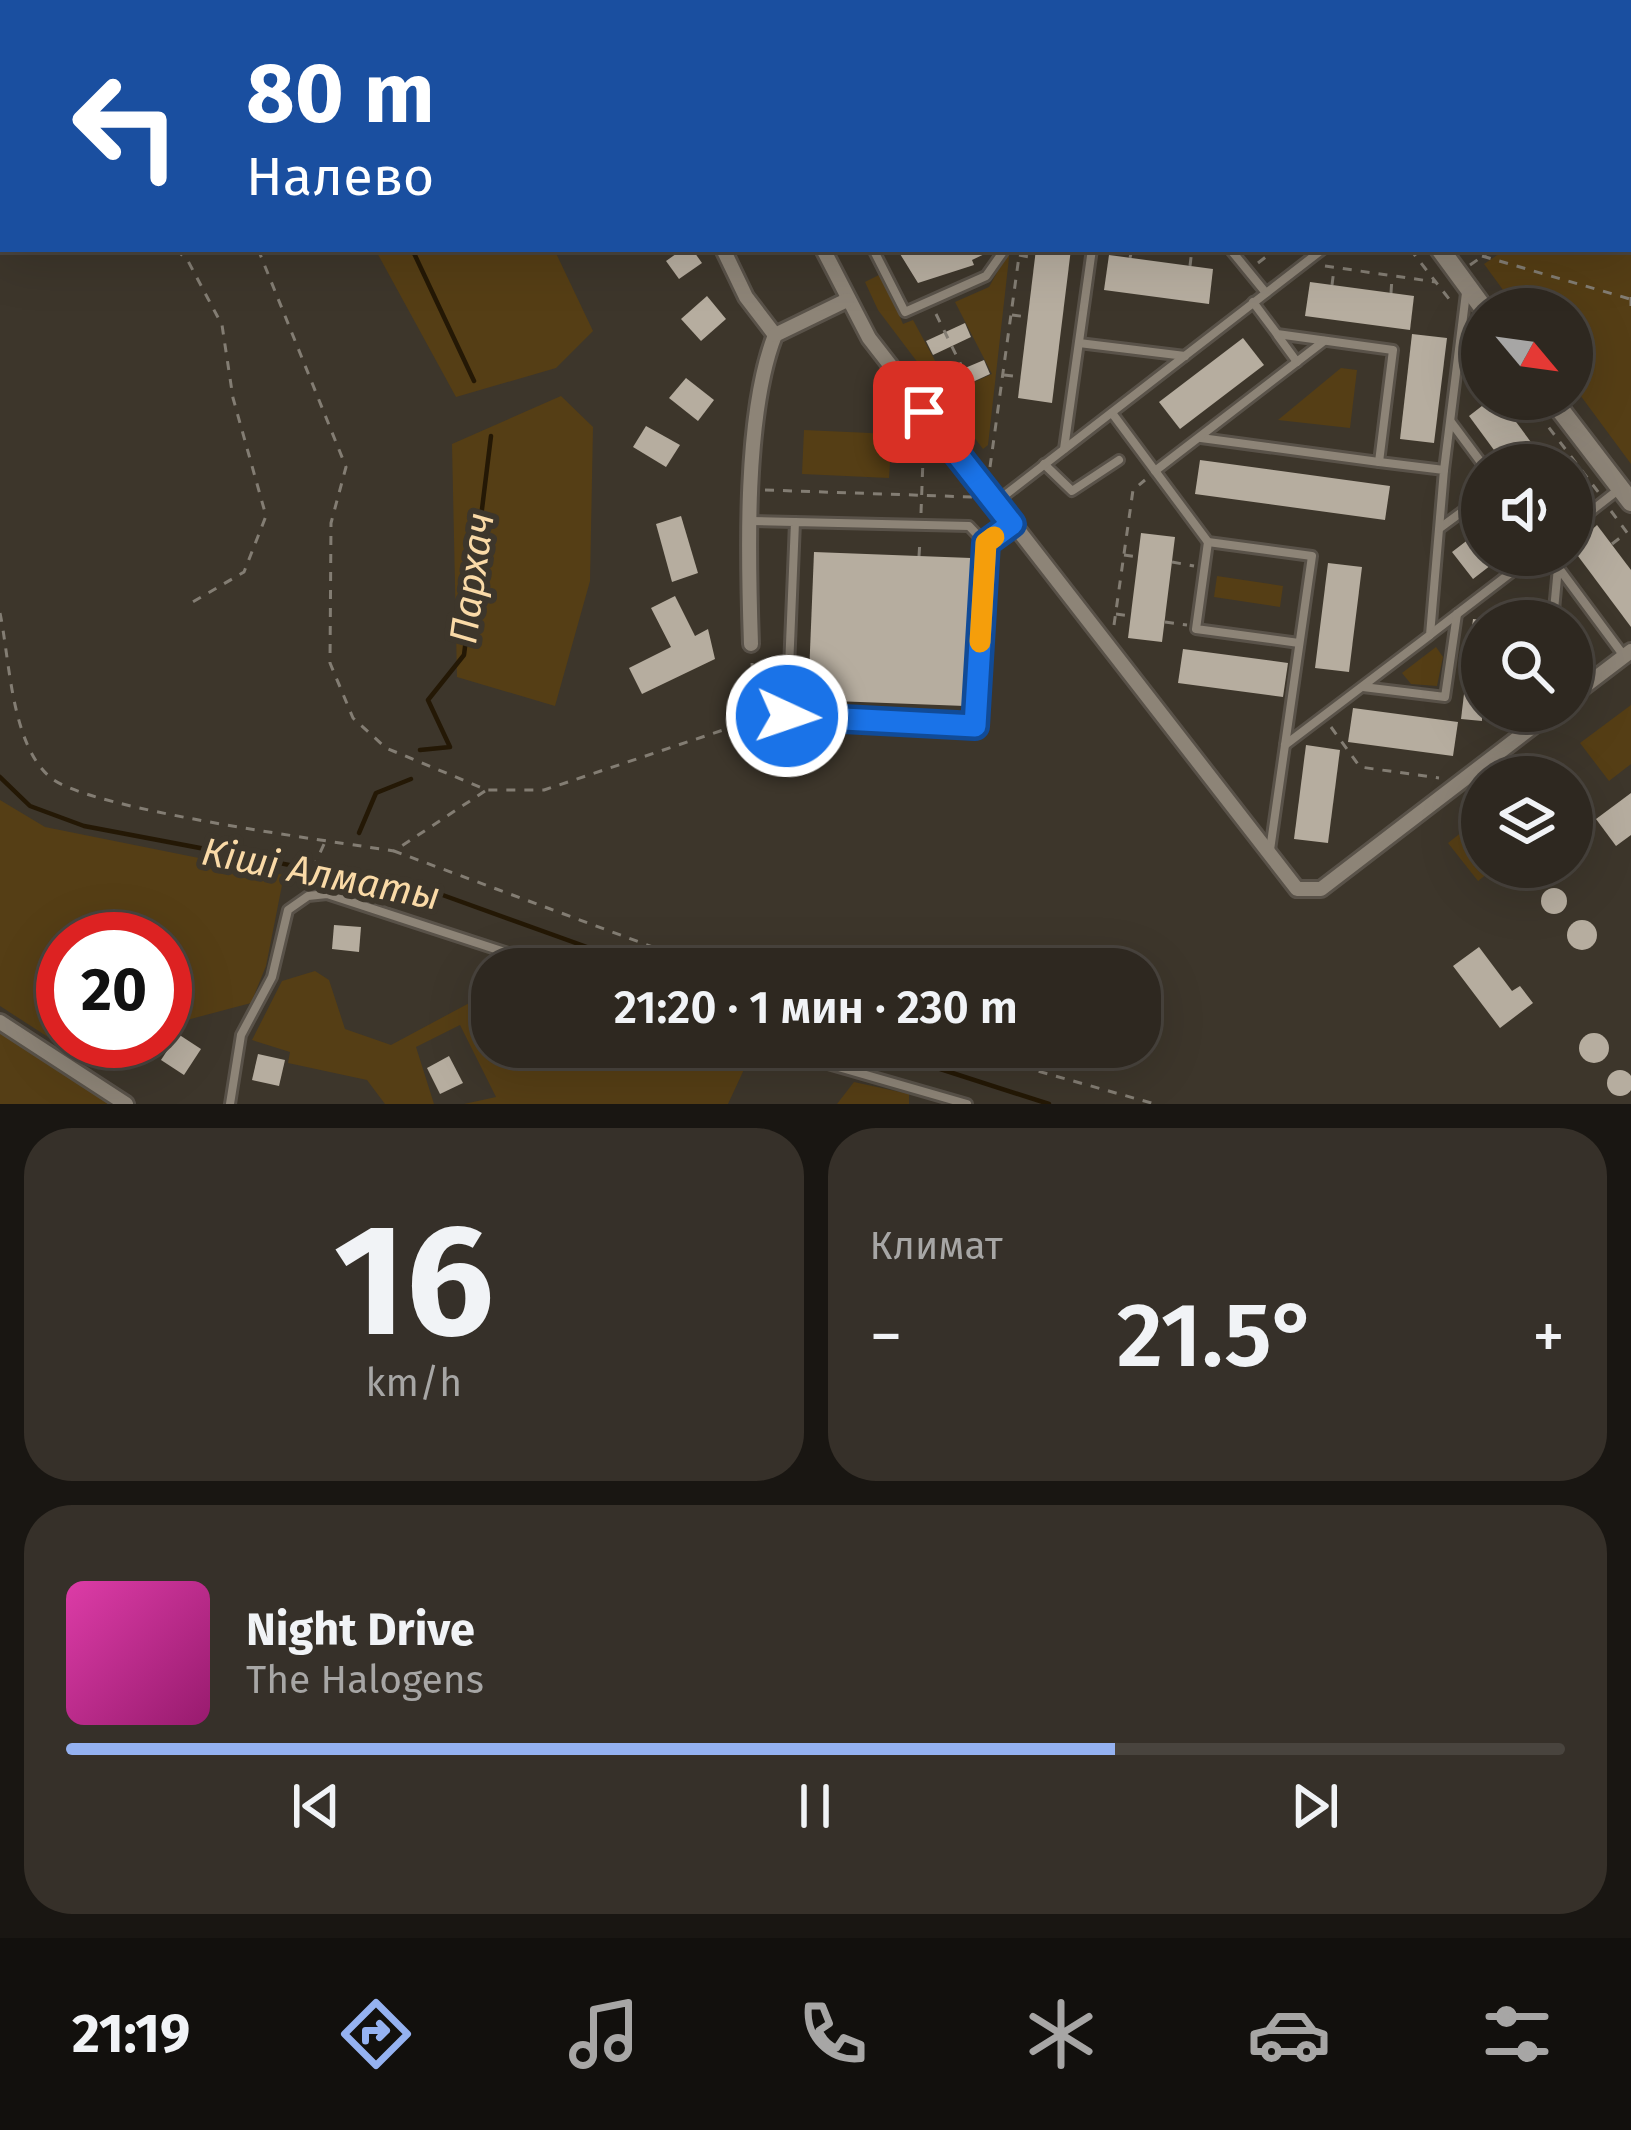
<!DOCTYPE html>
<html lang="ru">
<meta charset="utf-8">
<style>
:root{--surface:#2e2820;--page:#363029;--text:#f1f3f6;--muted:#a7a6a5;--line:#49443e;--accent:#95b2f1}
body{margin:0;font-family:"Fira Sans",sans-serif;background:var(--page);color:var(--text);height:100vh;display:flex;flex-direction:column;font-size:45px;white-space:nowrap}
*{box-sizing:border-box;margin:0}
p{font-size:39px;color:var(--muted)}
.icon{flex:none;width:66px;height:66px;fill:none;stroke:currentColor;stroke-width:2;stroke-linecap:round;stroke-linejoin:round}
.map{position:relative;height:1104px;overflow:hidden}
.panel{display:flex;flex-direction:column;gap:24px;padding:24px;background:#191612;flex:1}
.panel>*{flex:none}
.banner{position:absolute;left:0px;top:0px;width:1632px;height:252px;box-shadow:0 12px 48px #0002,0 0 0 3px var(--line);background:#1a4fa0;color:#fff;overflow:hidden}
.needle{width:78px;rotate:119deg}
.fabs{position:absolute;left:1461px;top:288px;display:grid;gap:24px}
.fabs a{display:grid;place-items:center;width:132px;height:132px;border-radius:50%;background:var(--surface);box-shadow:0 12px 48px #0002,0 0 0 3px var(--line);font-size:60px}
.speed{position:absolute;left:36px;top:912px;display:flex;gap:24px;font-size:60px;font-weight:700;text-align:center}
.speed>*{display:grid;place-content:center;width:156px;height:156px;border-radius:50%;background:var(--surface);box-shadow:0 12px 48px #0002,0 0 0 3px var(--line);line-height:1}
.speed .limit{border:18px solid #d22;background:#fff;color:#111}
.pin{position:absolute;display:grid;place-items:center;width:102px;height:102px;color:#fff;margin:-51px;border-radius:24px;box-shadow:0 6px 18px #0006}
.me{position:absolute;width:132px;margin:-66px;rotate:93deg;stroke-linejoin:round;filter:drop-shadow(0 0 9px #0008)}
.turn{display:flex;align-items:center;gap:42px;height:252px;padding:0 48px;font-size:54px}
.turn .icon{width:156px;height:156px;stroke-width:2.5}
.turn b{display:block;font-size:84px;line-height:102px}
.big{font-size:90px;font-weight:600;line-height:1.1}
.panel .tile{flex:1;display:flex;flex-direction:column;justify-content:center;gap:18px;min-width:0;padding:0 42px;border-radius:48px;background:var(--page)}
.panel .dial{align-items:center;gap:0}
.dial b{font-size:156px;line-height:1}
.song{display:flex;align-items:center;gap:36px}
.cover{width:144px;height:144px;border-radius:18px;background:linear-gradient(135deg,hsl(320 70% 55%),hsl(320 70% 35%))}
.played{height:12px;border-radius:6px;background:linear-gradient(90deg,var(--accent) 70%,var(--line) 70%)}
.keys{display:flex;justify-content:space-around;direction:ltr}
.heat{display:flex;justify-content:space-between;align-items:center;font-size:66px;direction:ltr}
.panel .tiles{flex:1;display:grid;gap:24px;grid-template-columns:1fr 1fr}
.tile:last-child{grid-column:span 2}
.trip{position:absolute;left:471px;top:948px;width:690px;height:120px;border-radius:48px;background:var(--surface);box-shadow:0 12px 48px #0002,0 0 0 3px var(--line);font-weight:600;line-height:120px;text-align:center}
.menu{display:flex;height:192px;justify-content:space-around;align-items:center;background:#12100d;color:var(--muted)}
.menu .icon{width:84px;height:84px}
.menu .on{color:var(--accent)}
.menu b{font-size:54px;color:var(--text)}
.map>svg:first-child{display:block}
.green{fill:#553e15}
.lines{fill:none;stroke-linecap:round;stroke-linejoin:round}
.stream{stroke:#241805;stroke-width:4.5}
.building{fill:#b6ad9f}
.service-casing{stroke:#595249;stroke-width:14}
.minor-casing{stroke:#595249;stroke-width:20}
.tertiary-casing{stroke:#595249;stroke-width:24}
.path{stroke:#837d73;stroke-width:3;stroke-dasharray:9 9;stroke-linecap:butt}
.service{stroke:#8d8477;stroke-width:8}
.minor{stroke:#8d8477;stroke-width:14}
.tertiary{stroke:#8d8477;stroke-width:18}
.route-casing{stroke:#114b97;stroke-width:30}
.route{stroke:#1a73e8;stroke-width:21}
.slow{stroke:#f59e0b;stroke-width:21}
.labels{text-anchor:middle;stroke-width:12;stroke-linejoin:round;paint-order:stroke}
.water-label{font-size:39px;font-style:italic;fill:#fadaa7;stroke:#3d362b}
</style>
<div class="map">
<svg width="1631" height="1104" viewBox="0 0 1631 1104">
<rect width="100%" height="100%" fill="#3d362b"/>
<g class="green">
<polygon points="1631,167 1631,464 1572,384 1572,309 1517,309 1484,264 1506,249 1629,249"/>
<polygon points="375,249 554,249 593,331 556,368 456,397"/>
<polygon points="1010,249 988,445 983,449 878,310 865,282 881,274 903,324 913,320 952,392 992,374 955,302 989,287"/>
<polygon points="1341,368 1357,370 1350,428 1278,420"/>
<polygon points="561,396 593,427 590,581 555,706 457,677 452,444"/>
<polygon points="804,430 892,434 889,478 802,474"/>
<polygon points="1217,576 1283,586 1280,607 1214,597"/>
<polygon points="1436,647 1443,657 1437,686 1411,684 1402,673"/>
<polygon points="1631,705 1631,764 1609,781 1580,743"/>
<polygon points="0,800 45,827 284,875 266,966 251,1003 168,1025 165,939 63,939 63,1020 51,1039 0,1006"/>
<polygon points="1482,816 1482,867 1496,867 1478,881 1448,843"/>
<polygon points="315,971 329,980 345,1029 391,1045 488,993 492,982 492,1047 753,1050 728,1104 464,1104 496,1097 460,1025 416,1047 434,1104 385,1104 367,1080 288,1063 290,1052 252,1040 282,981"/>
<polygon points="0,1028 118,1104 0,1104"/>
<polygon points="854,1082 909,1094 909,1104 837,1104"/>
</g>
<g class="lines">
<g class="stream">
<polyline points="309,0 310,3"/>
<polyline points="412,249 474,381"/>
<polyline points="420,750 450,747 428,700 464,655 491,436"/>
<polyline points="0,777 30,806 84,826 437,893 648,969"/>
<polyline points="359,833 376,793 411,779"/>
<polyline points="872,1047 1049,1104"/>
</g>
</g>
<g class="building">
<polygon points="683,249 692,249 702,263 679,279 666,261"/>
<polygon points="897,249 995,249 972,260 974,265 918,283"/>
<polygon points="1036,249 1071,249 1052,403 1018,398"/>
<polygon points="1109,255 1213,269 1209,304 1104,290"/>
<polygon points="1310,282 1414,296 1410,330 1305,316"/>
<polygon points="707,296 726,319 701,341 681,319"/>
<polygon points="965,323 971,337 933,355 926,341"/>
<polygon points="1412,334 1447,338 1434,443 1400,439"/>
<polygon points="1243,338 1264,365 1180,429 1159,402"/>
<polygon points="984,360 990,374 953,391 946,376"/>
<polygon points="686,378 714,400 698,421 669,398"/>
<polygon points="1491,399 1499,399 1548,465 1505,465 1469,416"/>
<polygon points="646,426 680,445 666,467 633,447"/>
<polygon points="1200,460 1390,486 1385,520 1195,494"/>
<polygon points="681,516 698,573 672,582 656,524"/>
<polygon points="1597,525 1631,570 1631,627 1572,548"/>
<polygon points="1482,529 1482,555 1504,555 1473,579 1452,552"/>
<polygon points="1141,533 1175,537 1162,642 1128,638"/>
<polygon points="814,552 971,558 965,706 808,700"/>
<polygon points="1328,563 1362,567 1349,672 1315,668"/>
<polygon points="675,596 695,636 708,629 715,659 642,694 629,668 671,647 651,608"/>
<polygon points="1473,619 1482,620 1482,721 1461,719"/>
<polygon points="1183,649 1288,663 1283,697 1178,683"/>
<polygon points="1353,708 1458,722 1453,756 1348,742"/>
<polygon points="1306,745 1340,750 1328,843 1294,839"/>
<polygon points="1631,793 1631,835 1616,846 1596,819"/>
<circle cx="1554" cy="901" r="13"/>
<circle cx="1582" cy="935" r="15"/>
<polygon points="334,925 361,927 359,952 332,949"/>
<polygon points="1479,947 1512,991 1520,986 1533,1003 1500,1028 1453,966"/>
<circle cx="1594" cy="1048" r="15"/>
<polygon points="178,1034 201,1049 184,1075 161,1060"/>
<polygon points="114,1041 134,1041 146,1048 134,1068 108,1051"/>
<polygon points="258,1054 285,1060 279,1086 252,1080"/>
<polygon points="449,1056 463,1083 440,1094 427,1068"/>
<circle cx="1620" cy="1083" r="13"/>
</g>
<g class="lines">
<defs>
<g id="service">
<polyline points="1123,0 1125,3"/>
<polyline points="873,249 905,312 986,276 1005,249"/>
<polyline points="1230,249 1266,293"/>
<polyline points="1253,302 1277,334 1393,350 1379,462 1444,470 1430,635 1285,745"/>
<polyline points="1278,336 1297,362"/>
<polyline points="1079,343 1185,356"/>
<polyline points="1112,413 1208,542 1312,556 1270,850"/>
<polyline points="1451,422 1483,465"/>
<polyline points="1201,438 1379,462"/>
<polyline points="1064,449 1092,249"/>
<polyline points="1044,464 1072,491 1119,460"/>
<polyline points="1444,470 1466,293"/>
<polyline points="1155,471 1324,341"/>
<polyline points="996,502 1323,249"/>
<polyline points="751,521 969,526 985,543 975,726 787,717 795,522"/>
<polyline points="1572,526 1618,490"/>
<polyline points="1440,528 1482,497"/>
<polyline points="1208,542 1196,629 1299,643"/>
<polyline points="985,543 1012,524"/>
<polyline points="1549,555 1558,567 1553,621"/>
<polyline points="1558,567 1624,656"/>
<polyline points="1431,634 1534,555"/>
<polyline points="1363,687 1445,697 1457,614"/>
<polyline points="769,1047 967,1104"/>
<polyline points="494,1054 500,1047"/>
<polyline points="230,1104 241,1035 272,977 288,910 308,896 327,894 557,969"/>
</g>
<g id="minor">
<polyline points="605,0 607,3"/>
<polyline points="706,0 708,3"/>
<polyline points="1544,0 1546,3"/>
<polyline points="39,3 42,0"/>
<polyline points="97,3 99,0"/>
<polyline points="903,3 907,0"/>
<polyline points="1629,19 1631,18"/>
<polyline points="0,46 3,42"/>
<polyline points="1629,111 1631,113"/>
<path d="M723 249 746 297 775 335C744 414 748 557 751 644"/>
<polyline points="823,249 869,338 1297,889 1321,889 1553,711"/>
<polyline points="775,335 847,300"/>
<polyline points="1572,696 1631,651"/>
<polyline points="0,1022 126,1104"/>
</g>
<g id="tertiary">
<polyline points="1248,0 1251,3"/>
<polyline points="1440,249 1484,309"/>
<polyline points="1552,399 1631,502"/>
</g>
</defs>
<use href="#service" class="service-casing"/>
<use href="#minor" class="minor-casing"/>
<use href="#tertiary" class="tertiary-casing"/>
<g class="path">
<polyline points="1029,0 1031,3"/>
<polyline points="1220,0 1223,3"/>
<polyline points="1053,3 1054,0"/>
<polyline points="1085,3 1086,0"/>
<polyline points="1629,130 1631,133"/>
<polyline points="1629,162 1631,161"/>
<polyline points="176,249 188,261 222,325 233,398 266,516 244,572 191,603"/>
<polyline points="258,249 346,467 331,523 330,663 353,718 386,748 487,790 544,790 753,720 752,658"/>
<polyline points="1410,249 1453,304"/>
<polyline points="1019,255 1035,258"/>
<polyline points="1482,256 1630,299"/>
<polyline points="1130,258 1132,249"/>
<polyline points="1258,263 1276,249"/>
<polyline points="1470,265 1493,249"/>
<polyline points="1190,266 1192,249"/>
<polyline points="1325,266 1436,282"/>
<polyline points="1332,285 1334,269"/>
<polyline points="1391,293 1392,277"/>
<polyline points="1631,297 1631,311"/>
<polyline points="936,314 961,365"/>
<polyline points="1012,315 1028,317"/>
<polyline points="1474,330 1482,341"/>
<polyline points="1004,375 1021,377"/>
<polyline points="1527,399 1599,493"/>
<polyline points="990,467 1020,249"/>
<polyline points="765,490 972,497"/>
<polyline points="1611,511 1631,538"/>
<polyline points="921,513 924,432"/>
<polyline points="1462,524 1471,537"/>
<polyline points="1612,544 1625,534"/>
<polyline points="1124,555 1138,557"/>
<polyline points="919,556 920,540"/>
<polyline points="1172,562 1194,566"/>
<path d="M0 613C10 661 11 745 51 778 91 810 331 841 394 851"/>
<polyline points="1116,614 1131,616"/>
<polyline points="1165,622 1187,625"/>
<polyline points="1114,625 1133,490 1145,480"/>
<polyline points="755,720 776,718"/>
<polyline points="1331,727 1360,767 1439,778"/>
<polyline points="485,791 394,851 712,969"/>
<polyline points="305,885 326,840"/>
<polyline points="952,1047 1155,1104"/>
</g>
<use href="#service" class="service"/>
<use href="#minor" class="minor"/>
<use href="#tertiary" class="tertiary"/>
</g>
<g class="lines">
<defs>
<polyline id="route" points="787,716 975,726 986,543 1012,524 924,412"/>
</defs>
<use href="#route" class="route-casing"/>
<use href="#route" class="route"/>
<polyline class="slow" points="980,642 986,543 994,537"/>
</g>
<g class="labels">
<g class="water-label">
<text transform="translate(471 578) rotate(-82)" y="14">Пархач</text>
<text transform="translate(321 873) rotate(11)" y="14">Кіші Алматы</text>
</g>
</g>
</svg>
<div class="fabs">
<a><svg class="needle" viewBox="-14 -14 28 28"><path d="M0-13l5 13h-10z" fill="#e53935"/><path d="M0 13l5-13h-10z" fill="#a7a6a5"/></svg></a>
<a><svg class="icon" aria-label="sound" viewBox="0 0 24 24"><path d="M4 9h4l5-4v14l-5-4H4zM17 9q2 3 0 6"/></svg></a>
<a><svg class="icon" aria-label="search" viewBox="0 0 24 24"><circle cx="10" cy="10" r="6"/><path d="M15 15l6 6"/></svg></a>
<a><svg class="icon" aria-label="layers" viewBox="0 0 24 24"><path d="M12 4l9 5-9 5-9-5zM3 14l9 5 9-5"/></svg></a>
</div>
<div class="speed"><div class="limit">20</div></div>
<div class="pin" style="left:924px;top:412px;background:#d93025"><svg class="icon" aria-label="arrive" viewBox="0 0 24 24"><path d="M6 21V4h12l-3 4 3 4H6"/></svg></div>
<svg class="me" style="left:787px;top:716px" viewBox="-20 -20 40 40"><circle r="17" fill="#1a73e8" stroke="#fff" stroke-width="3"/><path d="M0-11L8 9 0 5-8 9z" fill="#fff"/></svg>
<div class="trip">21:20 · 1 мин · 230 m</div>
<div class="banner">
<div class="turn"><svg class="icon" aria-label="left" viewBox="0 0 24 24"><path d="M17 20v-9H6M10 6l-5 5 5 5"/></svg><div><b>80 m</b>Налево</div></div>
</div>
</div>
<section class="panel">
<div class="tiles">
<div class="tile dial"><b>16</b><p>km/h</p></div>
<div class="tile"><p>Климат</p>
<div class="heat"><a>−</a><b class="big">21.5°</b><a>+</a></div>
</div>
<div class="tile">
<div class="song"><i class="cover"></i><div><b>Night Drive</b><p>The Halogens</p></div></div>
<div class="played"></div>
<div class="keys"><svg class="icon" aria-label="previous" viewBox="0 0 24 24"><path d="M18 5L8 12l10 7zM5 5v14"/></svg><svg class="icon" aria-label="pause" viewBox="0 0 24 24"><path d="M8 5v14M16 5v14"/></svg><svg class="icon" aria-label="next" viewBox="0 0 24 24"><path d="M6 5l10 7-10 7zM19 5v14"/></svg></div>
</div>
</div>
</section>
<nav class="menu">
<b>21:19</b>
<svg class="icon on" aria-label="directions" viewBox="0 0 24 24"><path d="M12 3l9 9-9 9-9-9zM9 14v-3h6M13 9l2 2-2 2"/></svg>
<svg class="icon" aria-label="music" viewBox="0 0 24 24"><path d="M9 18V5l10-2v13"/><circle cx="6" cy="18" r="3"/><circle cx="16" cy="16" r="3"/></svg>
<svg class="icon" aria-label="phone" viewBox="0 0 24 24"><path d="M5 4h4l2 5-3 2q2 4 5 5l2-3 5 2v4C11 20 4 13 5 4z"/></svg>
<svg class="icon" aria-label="climate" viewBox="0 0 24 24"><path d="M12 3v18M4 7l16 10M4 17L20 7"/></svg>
<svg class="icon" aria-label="car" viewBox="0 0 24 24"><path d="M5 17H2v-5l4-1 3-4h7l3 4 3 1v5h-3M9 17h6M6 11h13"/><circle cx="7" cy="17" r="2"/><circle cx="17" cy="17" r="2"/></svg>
<svg class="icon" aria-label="filters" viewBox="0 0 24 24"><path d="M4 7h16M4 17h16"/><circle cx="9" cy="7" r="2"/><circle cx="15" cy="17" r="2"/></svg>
</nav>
